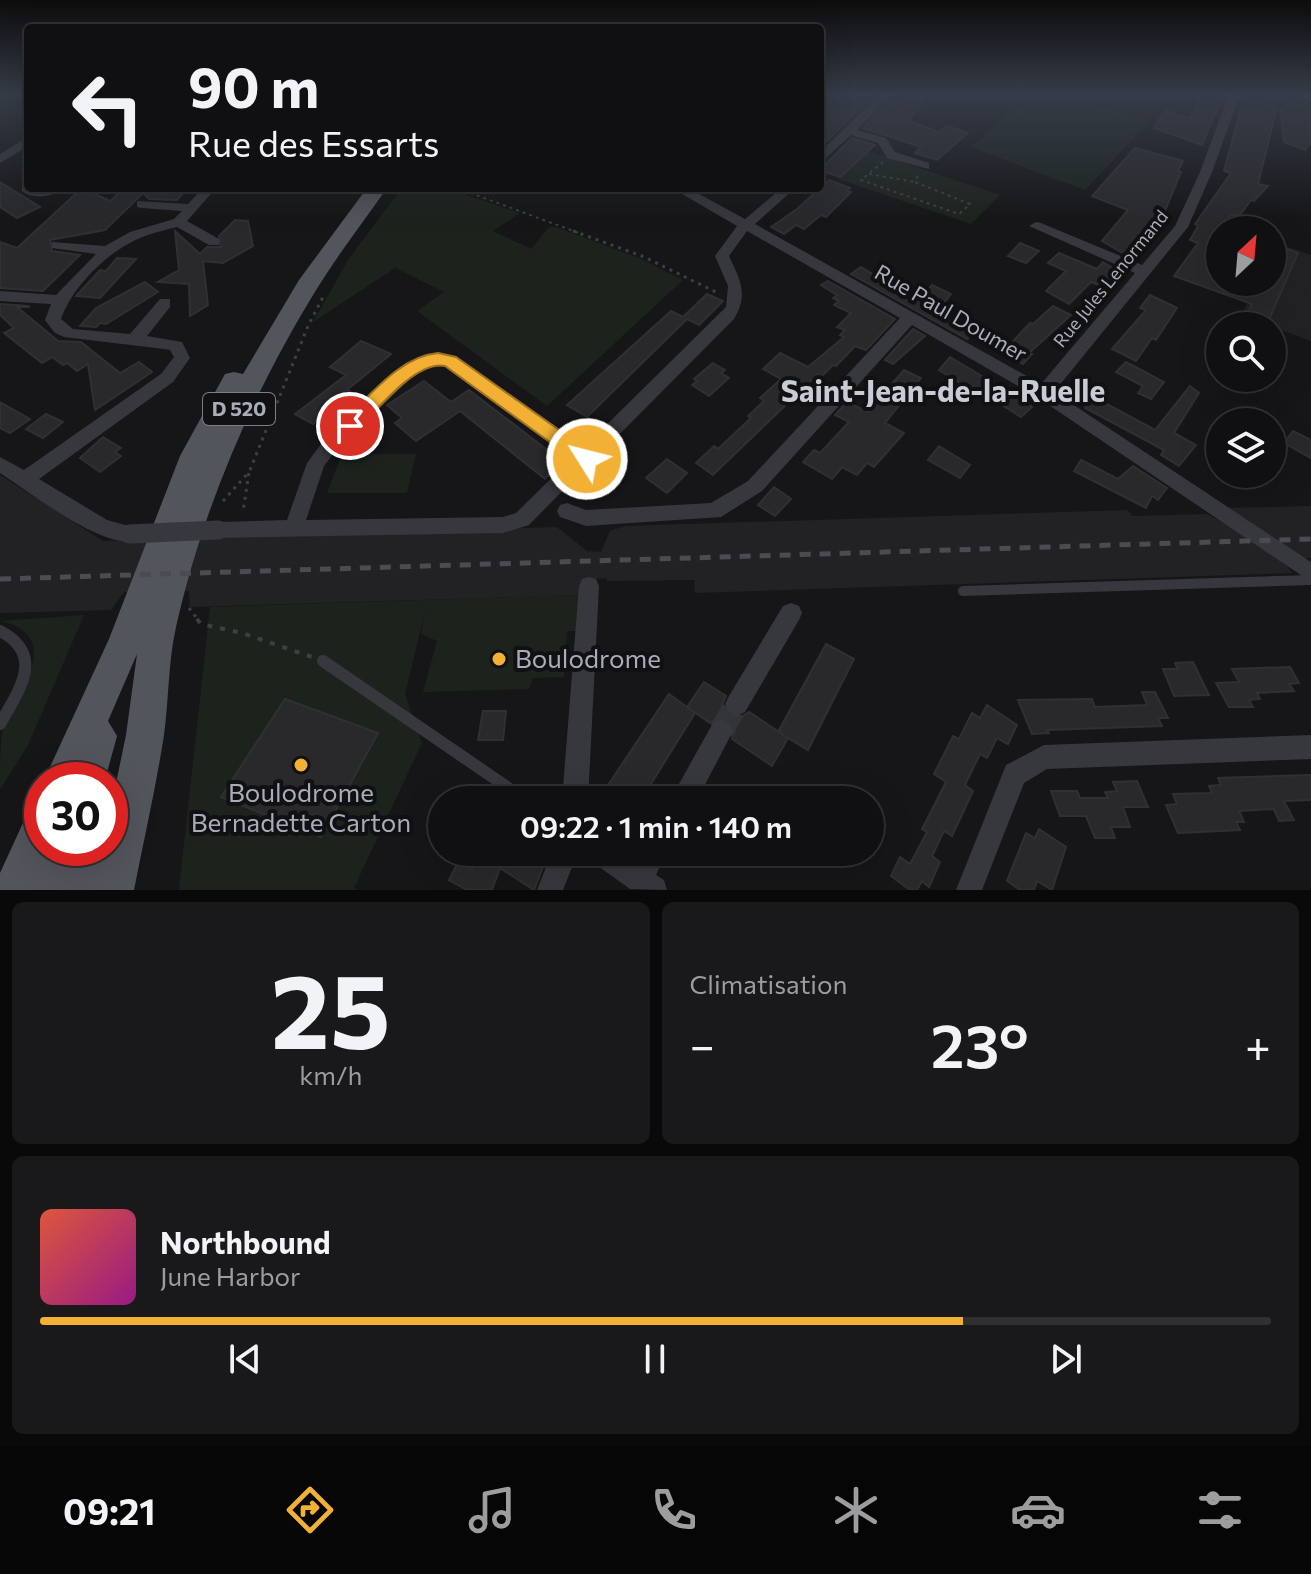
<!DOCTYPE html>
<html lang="fr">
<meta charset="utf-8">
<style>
:root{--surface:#101012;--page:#19191b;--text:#f1f3f6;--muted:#9c9d9f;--line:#303032;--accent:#f2b134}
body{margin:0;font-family:Commissioner,sans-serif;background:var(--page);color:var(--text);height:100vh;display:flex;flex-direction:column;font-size:30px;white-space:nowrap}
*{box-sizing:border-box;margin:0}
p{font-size:26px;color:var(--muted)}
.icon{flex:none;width:44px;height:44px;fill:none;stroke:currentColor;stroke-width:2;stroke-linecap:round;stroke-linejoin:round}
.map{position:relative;height:890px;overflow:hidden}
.sheet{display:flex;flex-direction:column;gap:12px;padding:12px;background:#09090a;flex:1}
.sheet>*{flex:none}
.hud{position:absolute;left:24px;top:24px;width:800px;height:168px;border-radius:8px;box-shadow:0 8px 32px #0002,0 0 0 2px var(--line);background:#101012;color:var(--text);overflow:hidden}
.needle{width:52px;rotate:26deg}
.fabs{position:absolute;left:1206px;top:216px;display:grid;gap:16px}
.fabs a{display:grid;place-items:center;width:80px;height:80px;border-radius:50%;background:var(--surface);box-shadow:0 8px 32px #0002,0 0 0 2px var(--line);font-size:40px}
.speed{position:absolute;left:24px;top:762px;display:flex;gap:16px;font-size:40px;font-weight:700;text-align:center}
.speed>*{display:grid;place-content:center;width:104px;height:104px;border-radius:50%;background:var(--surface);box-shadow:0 8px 32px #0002,0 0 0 2px var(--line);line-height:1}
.speed .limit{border:12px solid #d22;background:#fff;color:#111}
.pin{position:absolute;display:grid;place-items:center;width:68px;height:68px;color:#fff;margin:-34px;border:4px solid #fff;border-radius:50%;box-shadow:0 2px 8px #0007}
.me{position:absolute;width:88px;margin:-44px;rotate:306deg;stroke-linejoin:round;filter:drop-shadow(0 0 6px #0008)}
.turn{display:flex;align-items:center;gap:28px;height:168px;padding:0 32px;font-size:36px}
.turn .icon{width:104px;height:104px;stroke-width:2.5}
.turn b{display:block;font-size:56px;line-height:68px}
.big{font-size:60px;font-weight:600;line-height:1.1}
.sheet .widget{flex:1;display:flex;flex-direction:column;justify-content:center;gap:12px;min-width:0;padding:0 28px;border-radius:12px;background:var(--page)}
.sheet .dial{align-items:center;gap:0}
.dial b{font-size:104px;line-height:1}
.song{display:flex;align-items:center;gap:24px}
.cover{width:96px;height:96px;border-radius:12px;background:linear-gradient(135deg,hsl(10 70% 55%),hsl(310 70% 35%))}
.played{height:8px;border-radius:4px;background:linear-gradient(90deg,var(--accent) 75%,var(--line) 75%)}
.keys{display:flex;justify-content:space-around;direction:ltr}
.heat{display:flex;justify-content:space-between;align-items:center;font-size:44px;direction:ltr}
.sheet .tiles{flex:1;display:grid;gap:12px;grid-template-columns:1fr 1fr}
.widget:last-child{grid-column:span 2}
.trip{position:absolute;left:428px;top:786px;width:456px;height:80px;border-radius:40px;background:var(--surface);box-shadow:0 8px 32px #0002,0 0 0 2px var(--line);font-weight:600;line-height:80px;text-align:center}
.tab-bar{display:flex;height:128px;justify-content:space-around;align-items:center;background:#060607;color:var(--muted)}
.tab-bar .icon{width:56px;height:56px}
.tab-bar .current{color:var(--accent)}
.tab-bar b{font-size:36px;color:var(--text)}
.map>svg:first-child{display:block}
.built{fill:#222225}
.green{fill:#1c231d}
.building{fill:#29292c;stroke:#303034;stroke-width:2}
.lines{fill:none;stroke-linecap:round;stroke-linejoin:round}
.street-tunnel{stroke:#333438;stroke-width:24;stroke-dasharray:24 12;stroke-linecap:butt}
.path-far2{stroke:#3d3f44;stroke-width:2;stroke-dasharray:3 4;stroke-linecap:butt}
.path-far1{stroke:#3d3f44;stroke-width:3;stroke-dasharray:3 5;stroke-linecap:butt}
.path{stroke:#3d3f44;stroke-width:4;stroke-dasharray:5 8;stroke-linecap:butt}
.lane-far1{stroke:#37383d;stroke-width:10}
.lane{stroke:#37383d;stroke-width:12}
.street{fill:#37383d;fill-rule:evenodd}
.primary{fill:#53555c;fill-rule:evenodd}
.rail{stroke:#4a4c52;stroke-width:5;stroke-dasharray:11 9;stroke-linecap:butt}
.street-bridge{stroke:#37383d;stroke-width:19}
.route{fill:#f2b134;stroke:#9d7322;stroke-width:2}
.poi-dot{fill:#f2b134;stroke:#111113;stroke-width:3}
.labels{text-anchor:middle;stroke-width:8;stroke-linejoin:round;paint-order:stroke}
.far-street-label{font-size:18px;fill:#a8adb8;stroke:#111113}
.shield{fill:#111113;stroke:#7b7e86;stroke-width:2}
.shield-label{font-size:20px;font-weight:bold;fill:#a8adb8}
.street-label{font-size:22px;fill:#a8adb8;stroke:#111113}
.near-poi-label{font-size:26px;fill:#a8adb8;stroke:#111113;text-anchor:start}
.district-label{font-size:30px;font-weight:bold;fill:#c9ccd4;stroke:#111113}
</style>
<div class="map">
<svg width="1311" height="890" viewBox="0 0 1311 890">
<rect width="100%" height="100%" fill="#161618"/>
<g class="built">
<polygon points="1274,242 1311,255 1311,341 1242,315 1256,282 1272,282"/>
<polygon points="0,475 103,541 557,527 587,551 601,552 610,531 625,526 1128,510 1132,516 1207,514 1241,532 1225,508 1311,506 1311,558 1300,558 1286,564 1292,573 695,593 694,580 607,581 606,578 584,580 579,595 190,607 189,591 124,592 111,610 0,613"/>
</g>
<g class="green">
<polygon points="1033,94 1061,94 1149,122 1085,190 970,147"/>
<polygon points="868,151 1000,195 971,224 838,179"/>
<polygon points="402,188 445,188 520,213 493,231 531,249 549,227 556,227 639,258 683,280 547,406 417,311 444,292 395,268 313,322 350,257"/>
<polygon points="342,454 416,454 407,493 327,493"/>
<polygon points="579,595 577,631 567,631 564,677 533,678 529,689 423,692 437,641 421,634 425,611 405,694 422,743 354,888 357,890 179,890 210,607"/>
<path d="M84 615 28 745 0 789C0 772 0 748 2 733 15 698 68 635 0 621Z"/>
</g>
<g class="building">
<polygon points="820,94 872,94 874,95 827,141 820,138"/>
<polygon points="1202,94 1223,94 1202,145 1154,128 1165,111 1190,118"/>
<polygon points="909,97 924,101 909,121 939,132 947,126 968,133 937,160 915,153 921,147 863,128 890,100 903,104"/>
<polygon points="1244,97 1277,107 1258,184 1268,186 1254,201 1251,200 1240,215 1231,215 1220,230 1220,282 1233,282 1258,292 1262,282 1272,282 1272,262 1279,246 1298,253 1267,324 1246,316 1252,304 1174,276 1198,243 1190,240 1198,226 1195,224 1231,173 1224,171"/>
<polygon points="1296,97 1311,105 1311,143 1305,150 1284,142 1280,110"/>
<polygon points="852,138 875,145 840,177 820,170"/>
<polygon points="1135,148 1183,161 1178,171 1181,172 1162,218 1159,222 1155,220 1128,256 1102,241 1128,210 1092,196"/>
<polygon points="829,180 850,188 847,191 851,192 826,217 821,215 804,229 796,225 784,234 771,227 797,209"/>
<polygon points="0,182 40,207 17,218 0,207"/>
<polygon points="82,188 110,201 120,192 138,188 186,190 177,200 149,199 143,193 105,230 50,240 52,251 80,255 43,291 0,288 0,242 17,248"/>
<polygon points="235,220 248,221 253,246 223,263 203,261 208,305 190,316 189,284 158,282 179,270 175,231 200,254 207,247 221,247 219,236"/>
<polygon points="1020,243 1039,251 1026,263 1008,256"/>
<polygon points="1059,253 1097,269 1103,262 1117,271 1103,287 1091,282 1069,304 1046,291 1066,271 1048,263"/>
<polygon points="117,258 136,259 100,298 76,296 100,270 106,271"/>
<polygon points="861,267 917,301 932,285 951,294 938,310 976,331 967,339 851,274"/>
<polygon points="828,281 895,319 866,350 855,346 836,366 833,365 822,376 818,374 713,475 696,463 714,446 718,449 751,418 748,416 764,401 760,398 781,379 763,369 780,353 808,367 844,337 840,335 845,330 837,327 851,313 834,305 839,301 833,298 837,295 821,285"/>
<polygon points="145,282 158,292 106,324 100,323 96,327 80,326 96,308"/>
<polygon points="707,294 723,301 699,325 687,319 587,417 567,405 671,311 683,317"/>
<polygon points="1150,295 1177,308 1156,340 1152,338 1136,361 1112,349 1146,310 1140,308"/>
<polygon points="0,304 28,306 30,307 17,307 58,341 81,342 120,373 139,362 152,372 95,410 88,364 77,371 67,363 63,365 52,357 42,363 4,333 14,328 0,315"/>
<polygon points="1053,306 1071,315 1029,353 1032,354 1023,364 1002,353 1030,323 1033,324"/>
<polygon points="913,329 925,336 893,364 885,360"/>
<polygon points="361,341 391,354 347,390 350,391 313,424 295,414 346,375 330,367"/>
<polygon points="950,357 1002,388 1032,407 1021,417 983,393 965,386 939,370"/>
<polygon points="1126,362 1164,382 1151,399 1138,393 1143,386 1116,372"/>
<polygon points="713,363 725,370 721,373 729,378 709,396 692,385 697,381 694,379"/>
<polygon points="904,370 921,378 885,423 904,433 874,467 867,463 857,475 842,467 832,479 803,462 814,450 820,453 849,422 835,415 847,402 868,412"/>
<polygon points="424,381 451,402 469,390 563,462 545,479 460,411 416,441 395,423 402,418 387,405"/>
<polygon points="1190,386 1199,393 1174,433 1196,445 1179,466 1161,455 1164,450 1085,408 1094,397 1155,430"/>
<polygon points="0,402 30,419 10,433 0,428"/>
<polygon points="46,414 63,422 43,438 26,429"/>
<polygon points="1293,431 1311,440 1311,458 1284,443"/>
<polygon points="103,437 121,448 115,452 121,456 100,472 80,458"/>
<polygon points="939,446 970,465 960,478 928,460"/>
<polygon points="667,459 687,473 667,493 646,478"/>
<polygon points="1081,460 1118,479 1133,466 1167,488 1158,500 1152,496 1146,508 1074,471"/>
<polygon points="603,469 618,478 600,495 586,486"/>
<polygon points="774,487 791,499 775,516 758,505"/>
<polygon points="826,644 854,659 808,750 778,732"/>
<polygon points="1193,662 1209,695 1174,696 1163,669 1178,669 1175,663"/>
<polygon points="1290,667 1299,683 1289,684 1294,691 1257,693 1260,699 1249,700 1253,707 1229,707 1216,683 1239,682 1232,669"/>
<polygon points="704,682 726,696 722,705 728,715 738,719 749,712 788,738 772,766 732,739 736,730 730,720 720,716 710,723 687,707"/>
<polygon points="1142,692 1155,692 1168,718 1158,718 1162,726 1047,730 1049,733 1032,734 1018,700 1092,699 1095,707 1147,705"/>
<polygon points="669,694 695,713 641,800 598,800"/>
<polygon points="285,699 378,733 321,837 221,797"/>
<polygon points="987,705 1017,725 1008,744 997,738 987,758 980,754 965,785 973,791 952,836 944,831 932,856 940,862 929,887 922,881 917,890 910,890 891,876 900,857 910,864 927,832 922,829 946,782 934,774 953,736 959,739 972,713 980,718"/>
<polygon points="483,711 506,711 503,740 478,740"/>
<polygon points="1311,775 1311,800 1284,801 1294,820 1279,821 1274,809 1239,811 1244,822 1236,822 1240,830 1178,833 1166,805 1177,804 1173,794 1212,793 1209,786 1221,785 1218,778"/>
<polygon points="1137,781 1148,807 1123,807 1130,827 1111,827 1115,838 1095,838 1086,816 1060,816 1051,791 1077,791 1080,798 1108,798 1105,792 1117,791 1113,782"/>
<polygon points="1039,829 1066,847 1052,890 1037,881 1034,890 1020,890 1007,881 1026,833 1035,838"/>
<polygon points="481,852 536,852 546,859 534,890 500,868 492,890 467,890 449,880 458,862 472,870"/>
</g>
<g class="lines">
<polyline class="street-tunnel" points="721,731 737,704"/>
<g class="path-far2">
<polyline points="883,162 861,180 959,214 970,204 915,182 918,175"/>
<polyline points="869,174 915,182"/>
<polyline points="457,188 579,233"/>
</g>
<g class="path-far1">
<polyline points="573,231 642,256 720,294"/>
<polyline points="250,470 308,326 323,297"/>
<polyline points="223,501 249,472 243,512"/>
<polyline points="189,608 199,621"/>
</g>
<polyline class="path" points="197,619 201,624 242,633 312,657"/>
<polyline class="lane-far1" points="963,591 1311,580"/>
<g class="lane">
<path d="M0 631C46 655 19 690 0 724"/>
<polyline points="323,661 526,800"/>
</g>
<g class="street">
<polygon points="880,94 892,94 857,130 886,138 895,152 929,163 929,169 887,158 878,143 851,135 820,163 820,152"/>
<path d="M1229 94H1240L1212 172 1188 227 1054 392 1311 562V582L1037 397 912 325 762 491 721 517 586 526 560 517 557 511 560 505 567 503 586 510 711 503 748 481 900 318 747 231 729 256C740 280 749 294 734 319L596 458 593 464 587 466 529 525 503 533 218 538 211 536 208 530 211 524 218 522 287 520 307 463 324 440 403 366 425 354 456 357 584 447 726 307 728 286 715 256 737 226 672 188H688L745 219 782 188H795L755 224 1041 384 1135 273 1029 226 1036 222 1041 223 1142 265 1175 226 1200 172ZM428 366 446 367 572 458 516 513 503 517 306 520 324 466 336 450 415 374Z"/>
<polygon points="28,137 28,146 0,163 0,154"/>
<path d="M28 181V188H64C52 197 34 200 22 191V185Z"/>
<path d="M203 188H216L187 221 219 239V245H209L177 227C165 230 152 233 140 238 108 251 72 287 61 319L73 329 130 334 160 299H170V307L147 336 182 342 190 358 173 382 39 479 107 520 136 528 139 534 136 540C104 551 28 491 0 473V457L24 470 161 374 174 357 170 350 164 349 64 337 55 333 45 320 51 304 0 301V291L56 295 96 254 52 248V242L105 246 130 232 174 219 182 211 142 208 137 207V201L188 204Z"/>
<polygon points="589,577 596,579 599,586 588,800 562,800 579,586 582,579"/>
<polygon points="791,603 799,606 802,613 799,620 745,712 737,716 729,712 725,704 729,696 783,606"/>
<polygon points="721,719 729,723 733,731 697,800 670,800 713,723"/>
<polygon points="1311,735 1311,759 1047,769 1024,783 982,890 956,890 1006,765 1044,745"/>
<polygon points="552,852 578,852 563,890 537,890"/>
<polygon points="587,852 623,852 635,861 640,852 667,852 656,875 664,880 667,890 630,889 591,861"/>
</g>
<g class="primary">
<polygon points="1297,94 1311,94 1311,102"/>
<path d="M367 188H387C364 221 339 253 318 287 253 392 203 507 176 627 168 663 169 699 164 735 156 787 144 839 134 890H0V873L28 812 42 806V848H110V812L126 735 137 654 108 721 117 736 105 780H44L109 639 180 456 225 374 234 372 243 374 299 280Z"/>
</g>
<polyline class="rail" points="0,579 1311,539"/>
<polyline class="street-bridge" points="129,534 218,530"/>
</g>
<linearGradient id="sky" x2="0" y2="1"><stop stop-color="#0c0c0d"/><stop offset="0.43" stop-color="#363c48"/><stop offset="1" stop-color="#363c48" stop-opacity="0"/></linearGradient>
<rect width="1311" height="219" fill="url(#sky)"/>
<path class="route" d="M438 353 456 357 593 454 596 459 593 464H580L445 366C416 360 376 411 356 431H343L341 426 343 421C370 396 400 356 438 353Z"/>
<g class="poi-dot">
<circle cx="499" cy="659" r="8"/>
<circle cx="301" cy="765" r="8"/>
</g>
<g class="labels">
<g class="far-street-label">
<text transform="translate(1111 279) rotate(-51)" y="6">Rue Jules Lenormand</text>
</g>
<rect class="shield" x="203" y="393" width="72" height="32" rx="6"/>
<g class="shield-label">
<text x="239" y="416">D 520</text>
</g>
<g class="street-label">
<text transform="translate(951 313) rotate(30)" y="8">Rue Paul Doumer</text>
</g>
<g class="near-poi-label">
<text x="515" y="668">Boulodrome</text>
<text x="301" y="802" text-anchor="middle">Boulodrome<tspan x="301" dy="30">Bernadette Carton</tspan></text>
</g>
<g class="district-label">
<text x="943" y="402">Saint-Jean-de-la-Ruelle</text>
</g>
</g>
</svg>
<div class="fabs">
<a><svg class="needle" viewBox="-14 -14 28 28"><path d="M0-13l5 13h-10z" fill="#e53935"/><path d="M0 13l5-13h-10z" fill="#9c9d9f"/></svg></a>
<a><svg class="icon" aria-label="search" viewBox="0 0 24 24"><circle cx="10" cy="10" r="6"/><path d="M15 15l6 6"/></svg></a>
<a><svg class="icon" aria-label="layers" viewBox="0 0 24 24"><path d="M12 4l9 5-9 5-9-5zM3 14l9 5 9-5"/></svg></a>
</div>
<div class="speed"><div class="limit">30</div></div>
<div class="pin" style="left:350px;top:426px;background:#d93025"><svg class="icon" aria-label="arrive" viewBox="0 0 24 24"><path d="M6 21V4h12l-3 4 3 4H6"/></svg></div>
<svg class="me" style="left:587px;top:459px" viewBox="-20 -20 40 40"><circle r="17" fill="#f2b134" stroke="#fff" stroke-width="3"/><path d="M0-11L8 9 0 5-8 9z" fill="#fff"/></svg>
<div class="trip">09:22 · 1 min · 140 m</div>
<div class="hud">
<div class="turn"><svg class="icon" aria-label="left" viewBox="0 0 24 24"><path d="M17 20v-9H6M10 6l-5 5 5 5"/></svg><div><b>90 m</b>Rue des Essarts</div></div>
</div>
</div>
<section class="sheet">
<div class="tiles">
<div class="widget dial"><b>25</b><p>km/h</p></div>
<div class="widget"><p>Climatisation</p>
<div class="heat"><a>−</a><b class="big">23°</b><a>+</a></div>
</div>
<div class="widget">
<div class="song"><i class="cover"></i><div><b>Northbound</b><p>June Harbor</p></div></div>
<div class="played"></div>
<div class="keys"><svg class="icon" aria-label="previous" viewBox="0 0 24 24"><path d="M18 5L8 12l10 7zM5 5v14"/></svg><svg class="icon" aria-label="pause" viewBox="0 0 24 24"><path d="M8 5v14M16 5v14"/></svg><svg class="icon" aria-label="next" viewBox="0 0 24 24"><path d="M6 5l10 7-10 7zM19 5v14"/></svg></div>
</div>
</div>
</section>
<nav class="tab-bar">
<b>09:21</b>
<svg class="icon current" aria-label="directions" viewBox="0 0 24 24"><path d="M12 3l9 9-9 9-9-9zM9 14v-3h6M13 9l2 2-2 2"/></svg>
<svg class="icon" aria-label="music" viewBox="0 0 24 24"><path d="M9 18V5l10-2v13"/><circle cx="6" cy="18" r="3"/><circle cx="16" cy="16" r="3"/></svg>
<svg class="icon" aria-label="phone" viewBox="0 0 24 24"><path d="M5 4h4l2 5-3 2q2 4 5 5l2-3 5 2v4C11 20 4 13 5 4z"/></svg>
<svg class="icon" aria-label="climate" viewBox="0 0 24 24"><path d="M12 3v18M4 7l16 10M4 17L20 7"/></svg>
<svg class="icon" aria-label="car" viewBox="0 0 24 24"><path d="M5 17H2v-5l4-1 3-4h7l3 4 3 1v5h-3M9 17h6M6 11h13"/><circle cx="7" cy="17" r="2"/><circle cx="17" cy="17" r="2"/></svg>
<svg class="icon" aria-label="filters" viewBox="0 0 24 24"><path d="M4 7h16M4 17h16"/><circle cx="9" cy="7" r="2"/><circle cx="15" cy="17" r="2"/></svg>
</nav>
